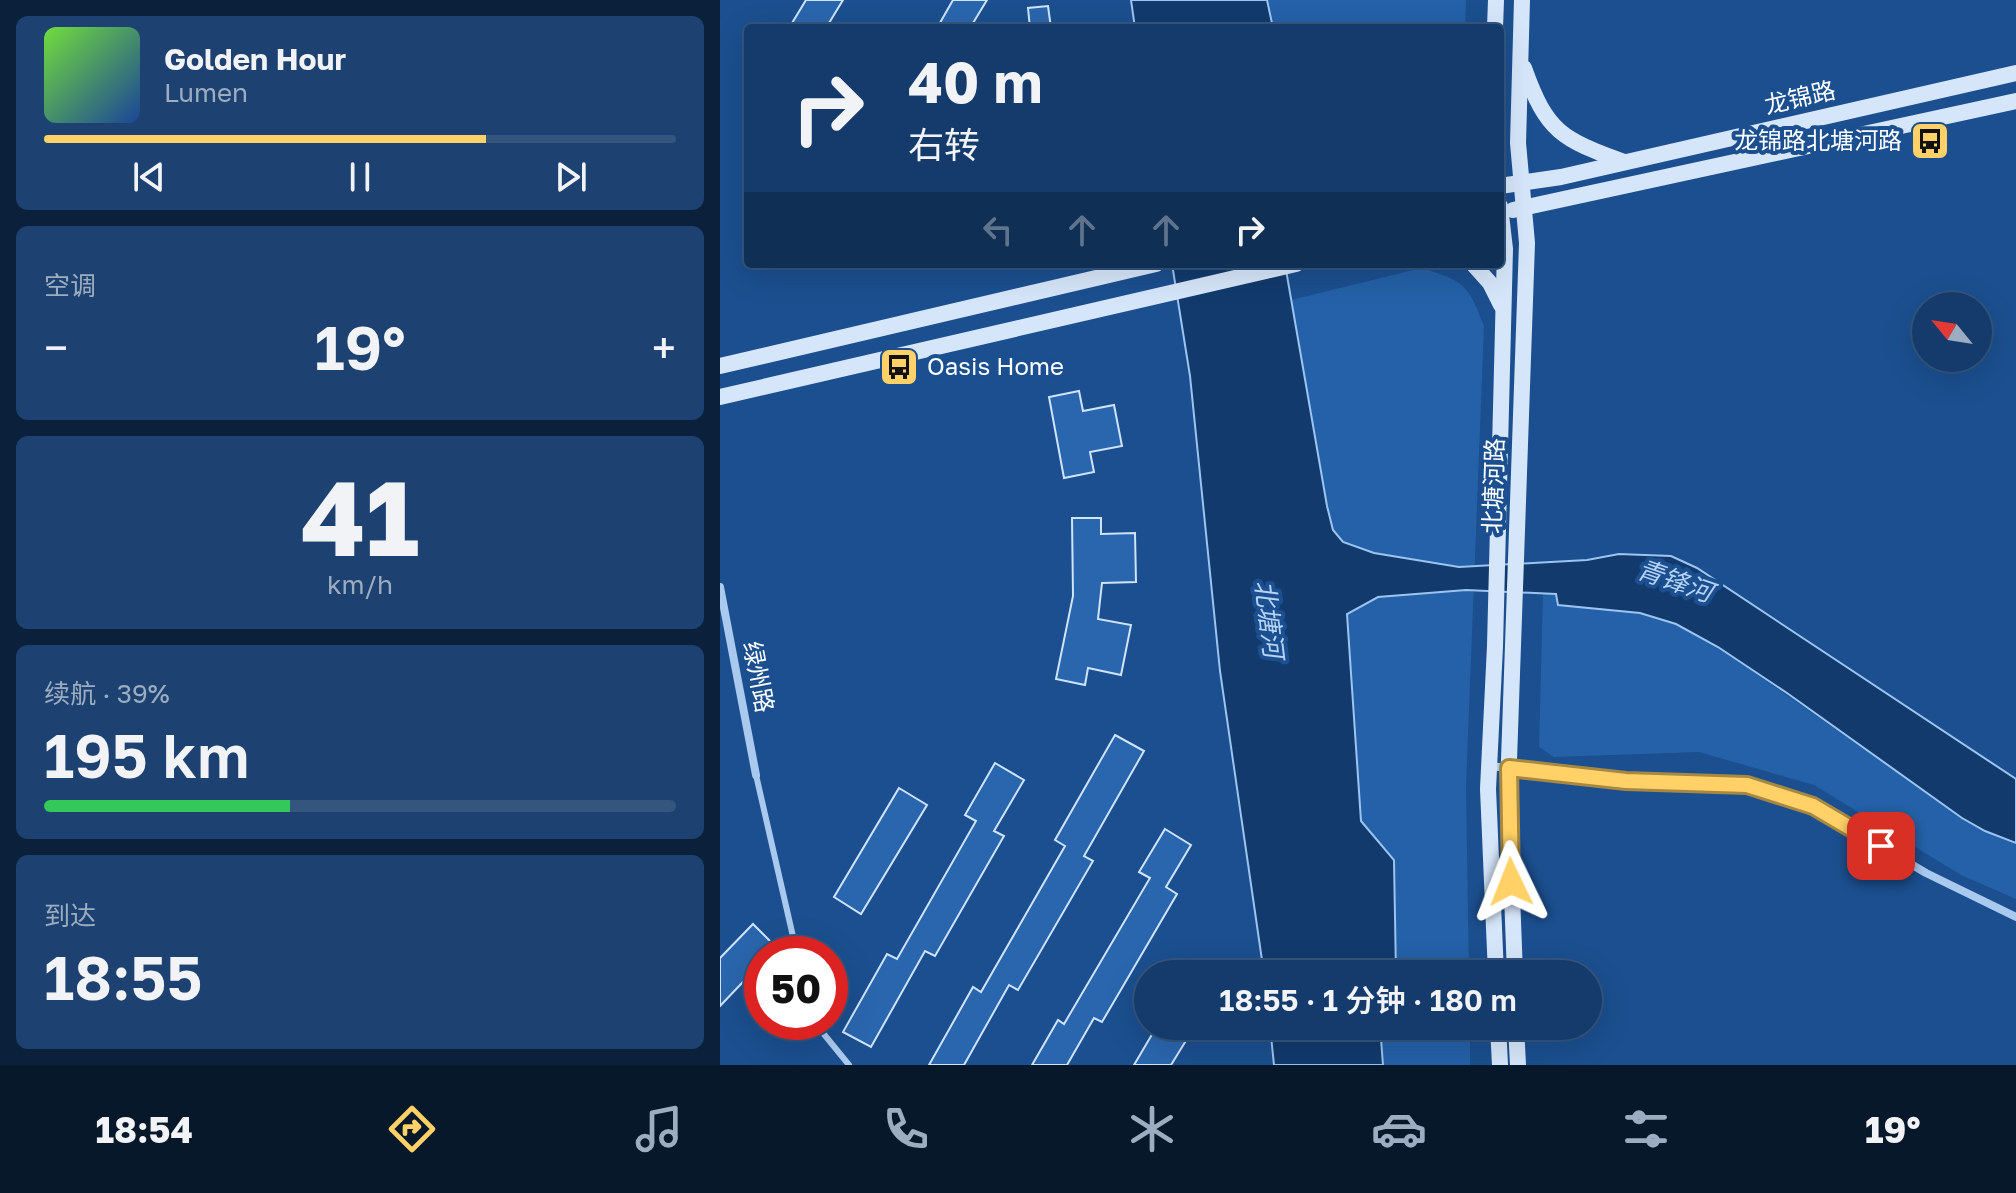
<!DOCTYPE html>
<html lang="zh">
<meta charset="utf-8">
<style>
:root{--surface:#143b6b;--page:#1d4271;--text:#f1f3f6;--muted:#9dadc1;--line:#33557e;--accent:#ffd166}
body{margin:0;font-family:"Golos Text","Noto Sans SC",sans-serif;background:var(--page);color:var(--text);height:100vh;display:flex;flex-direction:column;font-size:30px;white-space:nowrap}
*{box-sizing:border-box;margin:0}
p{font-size:26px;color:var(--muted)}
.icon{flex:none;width:44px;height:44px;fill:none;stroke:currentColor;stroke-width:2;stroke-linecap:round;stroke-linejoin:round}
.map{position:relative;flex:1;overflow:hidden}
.drawer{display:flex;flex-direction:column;gap:16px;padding:16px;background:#0b203b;width:720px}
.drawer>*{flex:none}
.top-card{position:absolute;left:24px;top:24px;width:760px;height:244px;border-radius:8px;box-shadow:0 8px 32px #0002,0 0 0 2px var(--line);background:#143b6b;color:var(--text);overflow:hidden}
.needle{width:52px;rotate:300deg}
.controls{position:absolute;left:1192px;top:292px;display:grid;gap:16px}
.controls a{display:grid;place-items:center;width:80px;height:80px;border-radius:50%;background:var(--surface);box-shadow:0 8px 32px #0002,0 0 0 2px var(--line);font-size:40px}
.speed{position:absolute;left:24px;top:936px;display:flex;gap:16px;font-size:40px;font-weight:700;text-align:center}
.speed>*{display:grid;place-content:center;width:104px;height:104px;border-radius:50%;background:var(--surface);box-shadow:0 8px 32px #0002,0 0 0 2px var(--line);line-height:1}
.speed .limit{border:12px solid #d22;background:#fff;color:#111}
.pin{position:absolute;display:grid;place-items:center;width:68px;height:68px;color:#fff;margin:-34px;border-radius:16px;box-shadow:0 4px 12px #0006}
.me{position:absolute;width:88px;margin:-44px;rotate:358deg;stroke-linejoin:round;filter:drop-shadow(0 0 6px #0008)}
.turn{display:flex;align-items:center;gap:28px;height:168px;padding:0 32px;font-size:36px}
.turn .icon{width:104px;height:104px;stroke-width:2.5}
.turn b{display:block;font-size:56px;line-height:68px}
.lanes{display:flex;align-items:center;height:76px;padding:0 32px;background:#0003;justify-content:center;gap:40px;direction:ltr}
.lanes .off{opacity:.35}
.big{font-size:60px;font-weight:600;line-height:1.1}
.drawer .widget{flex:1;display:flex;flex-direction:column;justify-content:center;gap:12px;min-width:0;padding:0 28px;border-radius:12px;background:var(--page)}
.drawer .dial{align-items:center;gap:0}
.dial b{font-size:104px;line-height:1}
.song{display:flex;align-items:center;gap:24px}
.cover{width:96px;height:96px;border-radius:12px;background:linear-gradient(135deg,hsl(100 70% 55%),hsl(220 70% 35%))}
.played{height:8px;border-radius:4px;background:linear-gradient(90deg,var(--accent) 70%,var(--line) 70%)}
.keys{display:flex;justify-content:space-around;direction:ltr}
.heat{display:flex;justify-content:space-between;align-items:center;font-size:44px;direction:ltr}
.charge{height:12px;border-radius:6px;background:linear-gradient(90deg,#34c759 39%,var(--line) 0)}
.trip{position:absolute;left:414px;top:960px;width:468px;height:80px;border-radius:40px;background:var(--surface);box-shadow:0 8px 32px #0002,0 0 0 2px var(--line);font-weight:600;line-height:80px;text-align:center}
.dock{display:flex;height:128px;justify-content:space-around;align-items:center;background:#08182b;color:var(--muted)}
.dock .icon{width:56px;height:56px}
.dock .on{color:var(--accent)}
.dock b{font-size:36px;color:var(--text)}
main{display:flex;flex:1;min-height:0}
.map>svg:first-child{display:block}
.green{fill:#2461a8}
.water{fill:#123a6d;stroke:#9cc4f0;stroke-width:2}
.building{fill:#2a66ad;stroke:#cfe3fa;stroke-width:2}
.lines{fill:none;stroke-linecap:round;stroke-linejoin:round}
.lane{stroke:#a9c9ee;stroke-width:6}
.street{stroke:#a9c9ee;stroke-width:8}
.secondary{stroke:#d6e6fa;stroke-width:16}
.route-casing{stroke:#a68842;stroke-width:20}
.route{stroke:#ffd166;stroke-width:14}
.labels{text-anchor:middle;stroke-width:8;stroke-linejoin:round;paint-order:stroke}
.street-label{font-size:24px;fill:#fff;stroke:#1b4f8f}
.poi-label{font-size:24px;fill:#fff;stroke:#1b4f8f;text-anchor:end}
.water-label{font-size:26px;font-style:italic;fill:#b5d3f5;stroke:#1b4f8f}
</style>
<main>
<section class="drawer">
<div class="widget">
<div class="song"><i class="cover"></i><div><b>Golden Hour</b><p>Lumen</p></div></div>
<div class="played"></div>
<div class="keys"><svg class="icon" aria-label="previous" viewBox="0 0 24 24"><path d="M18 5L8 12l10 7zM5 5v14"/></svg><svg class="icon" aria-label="pause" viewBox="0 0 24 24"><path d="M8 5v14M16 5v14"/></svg><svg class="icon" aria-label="next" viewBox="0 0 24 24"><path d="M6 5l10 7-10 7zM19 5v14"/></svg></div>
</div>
<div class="widget"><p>空调</p>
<div class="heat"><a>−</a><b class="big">19°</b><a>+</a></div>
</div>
<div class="widget dial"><b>41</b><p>km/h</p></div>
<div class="widget"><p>续航 · 39%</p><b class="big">195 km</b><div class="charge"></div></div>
<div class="widget"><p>到达</p><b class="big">18:55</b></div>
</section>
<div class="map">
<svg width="1296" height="1065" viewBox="0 0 1296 1065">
<rect width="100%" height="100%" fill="#1b4f8f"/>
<g class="green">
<polygon points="547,0 746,0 745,28 553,28"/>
<path d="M702 268C745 282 748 284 764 326L746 787 749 974H676L674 860 641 821 627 614 571 300Z"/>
<polygon points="823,594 837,594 838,605 920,613 956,624 998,647 1242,818 1265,831 1296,843 1296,899 1241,875 1094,785 979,752 834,757 819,747"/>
<polygon points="660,1026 750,1026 750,1065 663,1065"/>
</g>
<g class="water">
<polygon points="411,0 547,0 553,28 415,28"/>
<polygon points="452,264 565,264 607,506 613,530 623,542 654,553 739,567 867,560 899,554 951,556 977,568 1296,779 1296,843 1265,831 1242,818 1067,693 998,647 956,624 920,613 838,605 836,594 746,590 658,597 627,614 641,821 674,860 676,974 544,974 500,671 470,376"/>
<polygon points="550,1026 660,1026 663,1065 554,1065"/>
</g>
<g class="building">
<polygon points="86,0 123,0 106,28 69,28"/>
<polygon points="233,0 267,0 250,28 217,28"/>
<polygon points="328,6 331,28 310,28 308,8"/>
<polygon points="359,391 363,411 394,405 402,446 370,452 374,472 344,478 329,397"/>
<polygon points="352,518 381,518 381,534 415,533 416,582 382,583 378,619 411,625 401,675 368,668 365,685 336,679 353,596"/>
<polygon points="395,735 424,751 364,856 373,861 298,990 289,985 244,1065 209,1065 253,987 261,992 345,846 335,840"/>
<polygon points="275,763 304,780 274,831 284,836 215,956 205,951 151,1047 123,1032 167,954 177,959 256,821 245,815"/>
<polygon points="179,788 207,805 141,914 114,897"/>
<polygon points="445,829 471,845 446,887 457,894 382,1022 374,1018 347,1065 312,1065 338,1020 344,1024 430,878 419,872"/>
<polygon points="33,924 56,947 50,954 42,954 42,962 0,1006 0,958"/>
<polygon points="437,1026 475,1026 451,1065 414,1065"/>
</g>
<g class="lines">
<g class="lane">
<polyline points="36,775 77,954"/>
<polyline points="94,1022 129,1065"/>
</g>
<g class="street">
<polyline points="0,587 36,775"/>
<polyline points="770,766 906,781 1027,785 1093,806 1206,873 1296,917"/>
</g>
<g class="secondary">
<polyline points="775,28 776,0"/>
<path d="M804 68C827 133 842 139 904 162"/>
<polyline points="780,186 841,177 1296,73"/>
<polyline points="793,210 1296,101"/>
<polyline points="753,264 770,283 781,305"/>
<polyline points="0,366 436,264"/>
<polyline points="0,397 576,264"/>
<polyline points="776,974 768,789 775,646 785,249 780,206"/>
<polyline points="795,974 788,789 807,243 798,143 802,0"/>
<polyline points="778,1026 780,1065"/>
<polyline points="796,1026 798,1065"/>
</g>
</g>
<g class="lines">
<defs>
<polyline id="route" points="791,882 789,768 906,781 1027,785 1093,806 1161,846"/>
</defs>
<use href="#route" class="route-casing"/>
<use href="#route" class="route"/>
</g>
<defs>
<symbol id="bus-square" viewBox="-11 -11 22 22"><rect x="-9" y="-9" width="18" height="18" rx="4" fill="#ffd166" stroke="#1b4f8f"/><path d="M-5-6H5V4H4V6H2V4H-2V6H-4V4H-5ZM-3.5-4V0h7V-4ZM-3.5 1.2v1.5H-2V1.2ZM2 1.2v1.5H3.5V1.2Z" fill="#111"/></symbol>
</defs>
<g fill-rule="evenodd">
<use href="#bus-square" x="1188" y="119" width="44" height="44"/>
<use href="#bus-square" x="157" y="345" width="44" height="44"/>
</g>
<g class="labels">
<g class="street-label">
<text transform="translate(1080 98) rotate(-13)" y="8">龙锦路</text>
<text transform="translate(774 486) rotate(-88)" y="8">北塘河路</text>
<text transform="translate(38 677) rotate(79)" y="8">绿州路</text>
</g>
<g class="poi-label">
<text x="1182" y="149">龙锦路北塘河路</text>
<text x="207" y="375" text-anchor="start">Oasis Home</text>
</g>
<g class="water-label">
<text transform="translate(955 581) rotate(19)" y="9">青锋河</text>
<text transform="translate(549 619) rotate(83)" y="9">北塘河</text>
</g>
</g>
</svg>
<div class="controls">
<a><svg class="needle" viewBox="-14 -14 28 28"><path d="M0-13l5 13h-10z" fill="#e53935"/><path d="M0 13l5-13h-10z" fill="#9dadc1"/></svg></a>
</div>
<div class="speed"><div class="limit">50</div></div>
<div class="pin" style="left:1161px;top:846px;background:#d93025"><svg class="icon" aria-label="arrive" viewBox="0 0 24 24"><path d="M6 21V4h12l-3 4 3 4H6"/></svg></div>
<svg class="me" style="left:791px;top:882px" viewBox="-20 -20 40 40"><path d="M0-17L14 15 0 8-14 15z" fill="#ffd166" stroke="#fff" stroke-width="4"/></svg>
<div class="trip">18:55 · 1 分钟 · 180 m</div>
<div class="top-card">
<div class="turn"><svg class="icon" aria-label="right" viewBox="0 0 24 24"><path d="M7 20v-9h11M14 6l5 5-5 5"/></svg><div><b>40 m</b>右转</div></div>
<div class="lanes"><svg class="icon off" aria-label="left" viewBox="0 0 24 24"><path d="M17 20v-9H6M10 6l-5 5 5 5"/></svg><svg class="icon off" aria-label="ahead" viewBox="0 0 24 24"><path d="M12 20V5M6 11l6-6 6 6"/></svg><svg class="icon off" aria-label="ahead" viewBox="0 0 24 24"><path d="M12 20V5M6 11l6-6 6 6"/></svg><svg class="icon" aria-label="right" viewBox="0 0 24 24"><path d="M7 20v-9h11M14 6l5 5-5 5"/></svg></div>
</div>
</div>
</main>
<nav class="dock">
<b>18:54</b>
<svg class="icon on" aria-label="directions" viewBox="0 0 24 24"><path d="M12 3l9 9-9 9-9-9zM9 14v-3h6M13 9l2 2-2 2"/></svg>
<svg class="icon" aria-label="music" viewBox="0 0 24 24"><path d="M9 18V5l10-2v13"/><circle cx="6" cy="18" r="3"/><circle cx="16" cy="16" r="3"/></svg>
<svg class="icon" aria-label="phone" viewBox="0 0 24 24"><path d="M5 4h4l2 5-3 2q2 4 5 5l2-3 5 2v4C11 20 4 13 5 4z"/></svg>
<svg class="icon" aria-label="climate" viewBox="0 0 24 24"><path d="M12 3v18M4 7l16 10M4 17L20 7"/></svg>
<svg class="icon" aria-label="car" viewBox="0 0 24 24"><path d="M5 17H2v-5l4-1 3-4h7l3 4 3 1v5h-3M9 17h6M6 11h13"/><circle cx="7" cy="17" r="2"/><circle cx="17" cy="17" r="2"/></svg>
<svg class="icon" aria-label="filters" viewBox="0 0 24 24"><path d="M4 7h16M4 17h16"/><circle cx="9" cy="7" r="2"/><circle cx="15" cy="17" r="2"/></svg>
<b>19°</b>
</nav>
